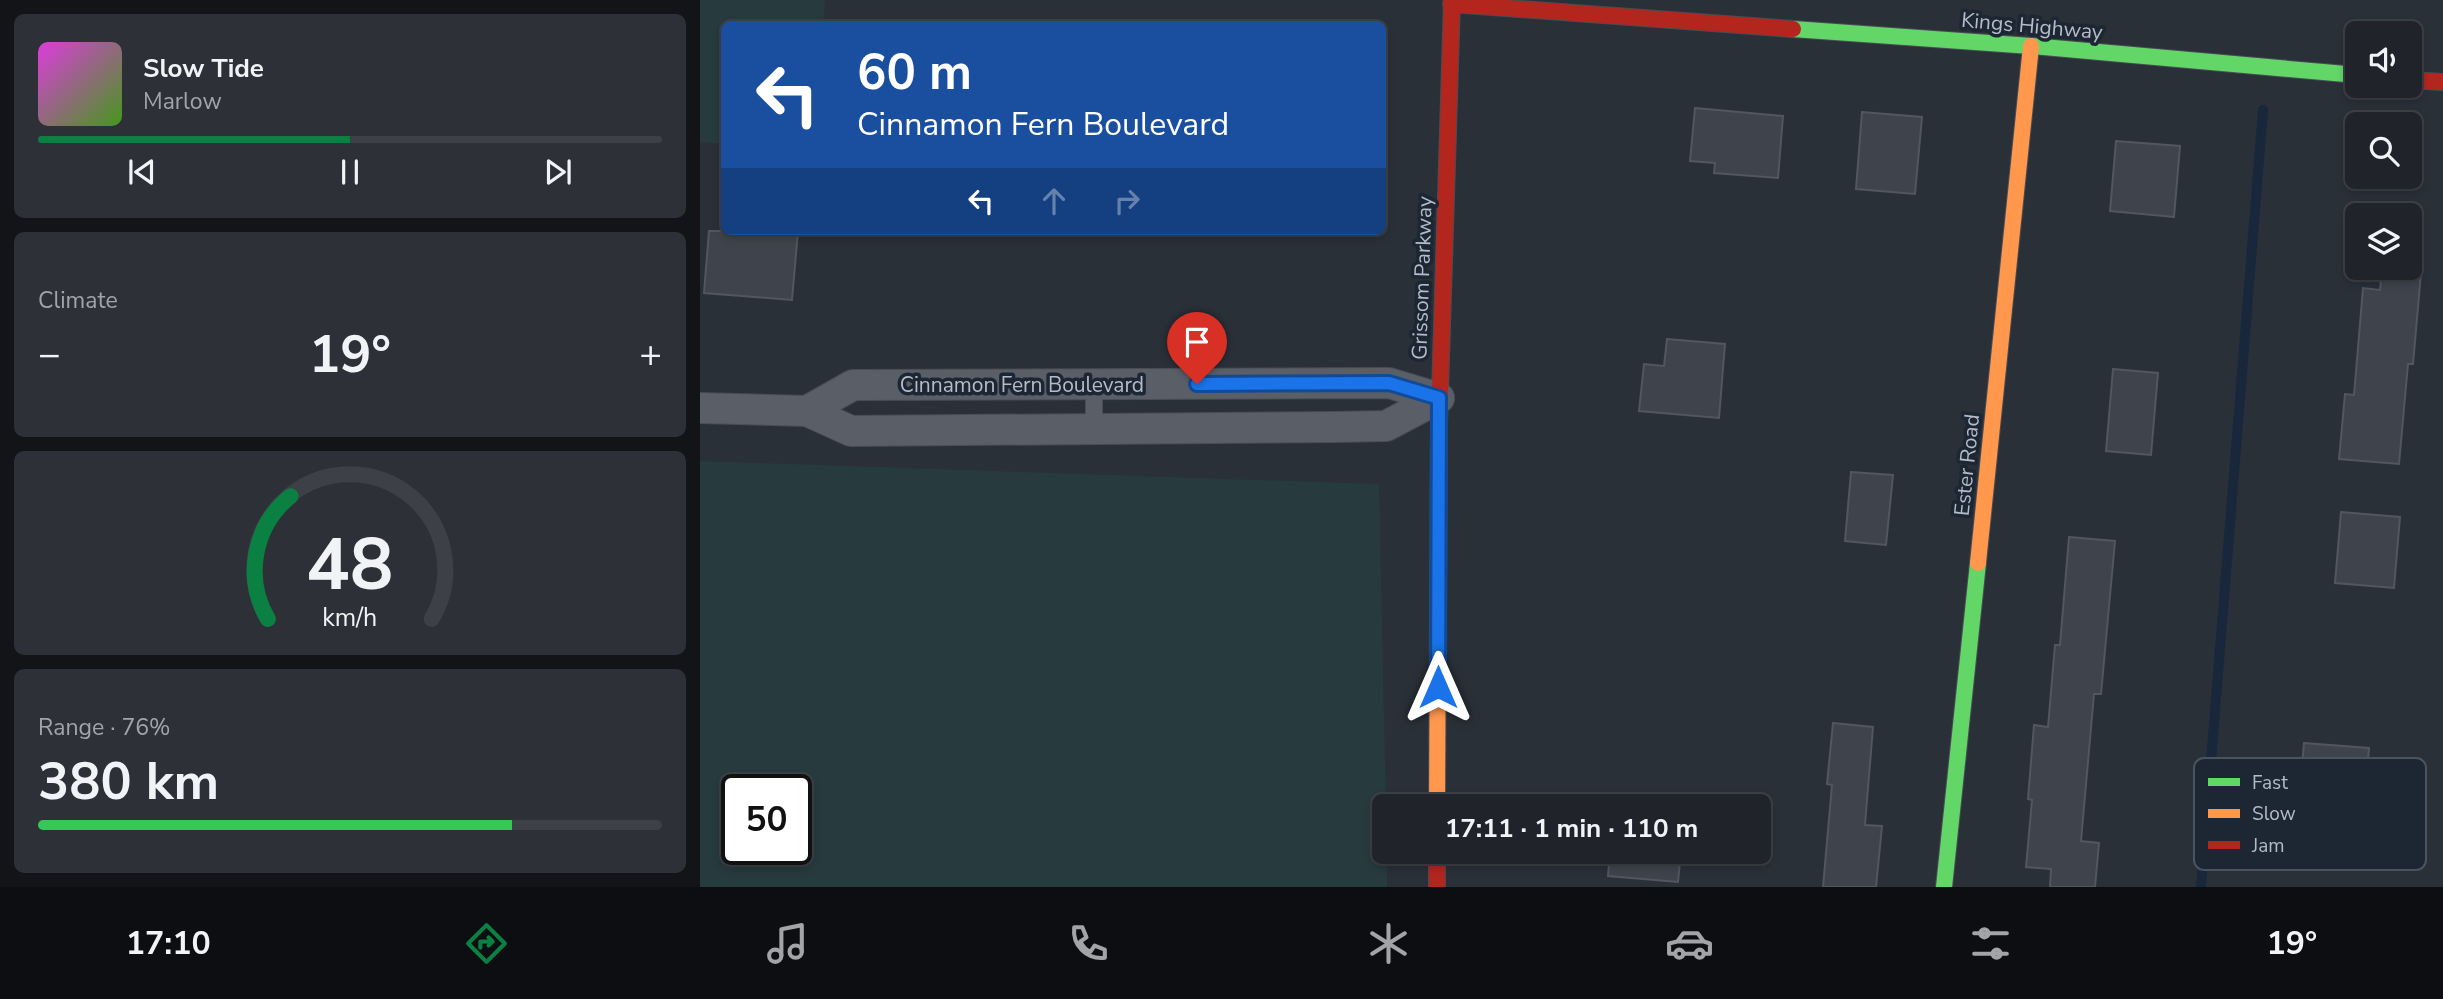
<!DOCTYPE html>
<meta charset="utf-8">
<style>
:root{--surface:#20242a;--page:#2d3036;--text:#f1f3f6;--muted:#a2a4a8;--line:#3d4147;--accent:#0b8043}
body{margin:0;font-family:"Nunito Sans",sans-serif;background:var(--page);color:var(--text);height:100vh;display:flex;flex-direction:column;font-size:26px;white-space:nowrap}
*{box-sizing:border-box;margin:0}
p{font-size:23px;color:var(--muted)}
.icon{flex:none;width:38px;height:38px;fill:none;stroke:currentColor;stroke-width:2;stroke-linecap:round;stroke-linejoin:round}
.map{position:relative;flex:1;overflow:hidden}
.drawer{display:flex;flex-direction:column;gap:14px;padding:14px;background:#121417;width:700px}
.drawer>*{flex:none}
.guide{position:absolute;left:21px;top:21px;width:665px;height:214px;border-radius:10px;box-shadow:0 4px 10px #0003,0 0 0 2px var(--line);background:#1a4fa0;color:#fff;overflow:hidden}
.controls{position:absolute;left:1645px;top:21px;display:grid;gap:14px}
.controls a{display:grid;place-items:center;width:77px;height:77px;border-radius:10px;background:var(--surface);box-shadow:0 4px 10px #0003,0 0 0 2px var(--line);font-size:35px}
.speed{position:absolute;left:21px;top:774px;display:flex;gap:14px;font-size:35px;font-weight:700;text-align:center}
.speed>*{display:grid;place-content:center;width:91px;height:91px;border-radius:50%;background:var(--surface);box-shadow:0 4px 10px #0003,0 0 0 2px var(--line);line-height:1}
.speed .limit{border:4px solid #111;border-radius:10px;background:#fff;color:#111}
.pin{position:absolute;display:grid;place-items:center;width:60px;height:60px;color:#fff;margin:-72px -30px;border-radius:50% 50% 50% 0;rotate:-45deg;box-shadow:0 0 7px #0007}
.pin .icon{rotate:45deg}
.me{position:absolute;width:77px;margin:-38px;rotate:0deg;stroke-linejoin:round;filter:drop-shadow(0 0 5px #0008)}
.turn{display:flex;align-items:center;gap:24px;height:147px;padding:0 21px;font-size:32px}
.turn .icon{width:91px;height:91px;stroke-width:2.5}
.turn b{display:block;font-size:49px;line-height:60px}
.lanes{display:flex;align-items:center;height:66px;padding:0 21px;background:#0003;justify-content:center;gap:35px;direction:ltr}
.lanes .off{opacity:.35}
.big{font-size:52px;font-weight:700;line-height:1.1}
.drawer .widget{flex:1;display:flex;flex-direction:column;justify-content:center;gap:10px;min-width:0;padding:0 24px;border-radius:10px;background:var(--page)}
.drawer .dial{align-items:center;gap:0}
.dial svg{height:182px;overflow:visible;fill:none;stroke:var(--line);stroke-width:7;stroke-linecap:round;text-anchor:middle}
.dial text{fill:var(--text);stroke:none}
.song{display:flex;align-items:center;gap:21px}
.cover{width:84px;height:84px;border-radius:10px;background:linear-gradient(135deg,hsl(300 70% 55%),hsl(100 70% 35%))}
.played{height:7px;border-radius:4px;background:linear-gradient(90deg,var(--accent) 50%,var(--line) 50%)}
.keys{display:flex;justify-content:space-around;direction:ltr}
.heat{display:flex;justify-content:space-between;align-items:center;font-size:38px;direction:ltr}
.charge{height:10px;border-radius:5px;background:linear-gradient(90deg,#34c759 76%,var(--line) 0)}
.trip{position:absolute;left:672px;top:794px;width:399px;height:70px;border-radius:10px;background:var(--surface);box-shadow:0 4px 10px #0003,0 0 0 2px var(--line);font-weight:700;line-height:70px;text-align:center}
.dock{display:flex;height:112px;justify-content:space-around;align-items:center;background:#0d0e11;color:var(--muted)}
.dock .icon{width:49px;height:49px}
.dock .on{color:var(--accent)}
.dock b{font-size:32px;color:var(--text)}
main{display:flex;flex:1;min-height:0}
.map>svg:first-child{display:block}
.green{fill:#273a3e;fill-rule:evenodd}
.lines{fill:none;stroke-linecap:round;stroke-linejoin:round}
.stream{stroke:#19273c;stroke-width:10}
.building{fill:#3f444c;stroke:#52575f;stroke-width:2}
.lane-casing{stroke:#484c55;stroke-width:18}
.street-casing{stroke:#484c55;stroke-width:32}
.fast-casing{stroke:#484c55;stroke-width:18}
.slow-casing{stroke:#484c55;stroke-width:18}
.jam-casing{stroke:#484c55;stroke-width:18}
.lane{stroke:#5a5e66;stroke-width:16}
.street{stroke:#5a5e66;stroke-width:30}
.fast{stroke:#63d668;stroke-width:16}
.slow{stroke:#ff974d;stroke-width:16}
.jam{stroke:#b3261e;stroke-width:16}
.route-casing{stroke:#114b97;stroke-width:18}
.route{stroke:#1a73e8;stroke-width:12}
.labels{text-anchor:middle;stroke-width:7;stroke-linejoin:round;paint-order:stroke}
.street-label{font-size:21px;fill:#b4bcc9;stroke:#1d2633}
.key{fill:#1d2633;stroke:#4a5360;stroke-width:2}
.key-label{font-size:19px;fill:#b4bcc9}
</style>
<main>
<section class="drawer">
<div class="widget">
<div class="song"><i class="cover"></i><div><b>Slow Tide</b><p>Marlow</p></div></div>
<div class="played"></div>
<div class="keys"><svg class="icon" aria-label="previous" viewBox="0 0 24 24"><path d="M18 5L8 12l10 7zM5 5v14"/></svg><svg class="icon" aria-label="pause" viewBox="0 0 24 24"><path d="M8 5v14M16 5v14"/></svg><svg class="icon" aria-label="next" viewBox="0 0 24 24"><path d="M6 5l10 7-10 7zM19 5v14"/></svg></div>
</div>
<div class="widget"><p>Climate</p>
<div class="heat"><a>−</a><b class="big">19°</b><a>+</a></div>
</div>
<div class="widget dial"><svg viewBox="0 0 100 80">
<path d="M14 69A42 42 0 1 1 86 69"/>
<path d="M14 69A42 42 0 0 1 24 15" stroke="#0b8043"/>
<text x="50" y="56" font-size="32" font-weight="700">48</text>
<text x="50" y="72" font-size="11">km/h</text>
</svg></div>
<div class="widget"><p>Range · 76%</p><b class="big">380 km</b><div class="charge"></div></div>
</section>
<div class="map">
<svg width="1743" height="887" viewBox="0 0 1743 887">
<rect width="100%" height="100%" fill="#2a3038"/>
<g class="green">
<polygon points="0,0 125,0 123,24 24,24 24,144 0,142"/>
<path d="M0 461 679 484 686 807H684V852H687V887H0ZM37 789H96V849H37Z"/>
</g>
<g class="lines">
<polyline class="stream" points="1501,887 1563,110"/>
</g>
<g class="building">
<polygon points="995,108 1083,116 1078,178 1014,173 1015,163 990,161"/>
<polygon points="1162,112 1222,117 1215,194 1156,189"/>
<polygon points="1416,141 1480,146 1474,217 1410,211"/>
<polygon points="9,231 98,231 92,300 4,293"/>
<polygon points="1682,269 1721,273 1713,364 1708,364 1699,464 1639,459 1645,394 1654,395 1663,288 1680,290"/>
<polygon points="967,339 1025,344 1019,418 939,411 944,364 964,366"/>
<polygon points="1413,369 1458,373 1451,455 1406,451"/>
<polygon points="1151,472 1193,475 1186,545 1145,541"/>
<polygon points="1641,512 1700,517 1694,588 1635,583"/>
<polygon points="1369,537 1415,541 1401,694 1394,694 1381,841 1399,843 1395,887 1350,887 1351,869 1326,867 1332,800 1328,799 1334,725 1348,727 1355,645 1360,645"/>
<polygon points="1133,723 1173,727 1165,825 1182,826 1176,887 1123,887 1132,785 1127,784"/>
<polygon points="1604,743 1669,748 1662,828 1597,822"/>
<polygon points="915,793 985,799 985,807 914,807"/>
<polygon points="910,852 981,852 978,882 908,876"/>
</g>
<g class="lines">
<defs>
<polyline id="lane" points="394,430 394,384"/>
<g id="street">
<polyline points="0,408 107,411 151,431 635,427 686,426 739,398"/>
<polyline points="107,411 153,385 689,383 739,398"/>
</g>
<g id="fast">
<polyline points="1093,29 1331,46 1657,75"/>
<polyline points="1244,887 1278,563"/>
</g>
<g id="slow">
<polyline points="1278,563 1331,46"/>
<polyline points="737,807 739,425"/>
</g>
<g id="jam">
<polyline points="751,4 1093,29"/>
<polyline points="1710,80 1743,82"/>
<polyline points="739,425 752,0"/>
<polyline points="737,852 737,887"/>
</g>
</defs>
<use href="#lane" class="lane-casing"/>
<use href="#street" class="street-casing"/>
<use href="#fast" class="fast-casing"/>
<use href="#slow" class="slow-casing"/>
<use href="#jam" class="jam-casing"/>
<use href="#lane" class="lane"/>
<use href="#street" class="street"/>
<use href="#fast" class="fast"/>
<use href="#slow" class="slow"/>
<use href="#jam" class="jam"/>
</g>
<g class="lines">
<defs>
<polyline id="route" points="497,384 689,383 739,398 738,687"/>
</defs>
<use href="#route" class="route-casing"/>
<use href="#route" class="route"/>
</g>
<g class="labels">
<g class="street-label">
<text transform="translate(1332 26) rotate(5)" y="7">Kings Highway</text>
<text transform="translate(722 278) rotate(-88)" y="7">Grissom Parkway</text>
<text x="322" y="392">Cinnamon Fern Boulevard</text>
<text transform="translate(1267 465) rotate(-84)" y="7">Ester Road</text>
</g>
</g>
<rect x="1494" y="758" width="232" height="112" rx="10" class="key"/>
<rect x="1508" y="778" width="32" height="8" fill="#63d668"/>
<rect x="1508" y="809" width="32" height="9" fill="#ff974d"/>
<rect x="1508" y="841" width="32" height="8" fill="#b3261e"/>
<g class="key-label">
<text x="1552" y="789">Fast</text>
<text x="1552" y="820">Slow</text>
<text x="1552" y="852">Jam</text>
</g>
</svg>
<div class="controls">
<a><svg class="icon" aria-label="sound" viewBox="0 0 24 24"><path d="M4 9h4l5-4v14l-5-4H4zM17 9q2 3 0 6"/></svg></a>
<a><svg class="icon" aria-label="search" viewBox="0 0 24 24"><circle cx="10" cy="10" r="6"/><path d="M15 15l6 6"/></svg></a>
<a><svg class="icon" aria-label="layers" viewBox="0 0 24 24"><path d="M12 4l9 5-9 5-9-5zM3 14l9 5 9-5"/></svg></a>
</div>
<div class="speed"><div class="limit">50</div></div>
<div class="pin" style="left:497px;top:384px;background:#d93025"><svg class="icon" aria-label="arrive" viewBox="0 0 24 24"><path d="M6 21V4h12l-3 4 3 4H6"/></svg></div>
<svg class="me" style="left:738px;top:687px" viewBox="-20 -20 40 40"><path d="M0-17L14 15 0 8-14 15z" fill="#1a73e8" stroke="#fff" stroke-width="4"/></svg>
<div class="trip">17:11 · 1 min · 110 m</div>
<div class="guide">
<div class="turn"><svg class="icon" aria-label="left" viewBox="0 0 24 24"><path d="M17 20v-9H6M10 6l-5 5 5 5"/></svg><div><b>60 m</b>Cinnamon Fern Boulevard</div></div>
<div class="lanes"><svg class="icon" aria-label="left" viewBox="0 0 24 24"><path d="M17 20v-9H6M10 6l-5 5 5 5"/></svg><svg class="icon off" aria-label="ahead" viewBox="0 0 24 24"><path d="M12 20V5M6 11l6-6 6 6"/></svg><svg class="icon off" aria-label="right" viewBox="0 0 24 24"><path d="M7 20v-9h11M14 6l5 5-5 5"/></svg></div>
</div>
</div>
</main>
<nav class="dock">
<b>17:10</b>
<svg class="icon on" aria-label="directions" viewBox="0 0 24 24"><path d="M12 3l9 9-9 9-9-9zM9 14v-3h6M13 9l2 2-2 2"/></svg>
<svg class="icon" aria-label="music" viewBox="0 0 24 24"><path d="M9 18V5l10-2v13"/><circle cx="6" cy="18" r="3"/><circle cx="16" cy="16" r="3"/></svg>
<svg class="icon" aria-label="phone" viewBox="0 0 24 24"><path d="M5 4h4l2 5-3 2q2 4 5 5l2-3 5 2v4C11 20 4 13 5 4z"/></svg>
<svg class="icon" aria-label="climate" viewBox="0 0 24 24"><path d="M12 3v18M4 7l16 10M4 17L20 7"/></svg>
<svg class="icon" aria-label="car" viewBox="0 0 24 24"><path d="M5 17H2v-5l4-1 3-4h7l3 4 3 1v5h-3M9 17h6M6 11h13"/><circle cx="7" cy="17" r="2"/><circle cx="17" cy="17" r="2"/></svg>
<svg class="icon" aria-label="filters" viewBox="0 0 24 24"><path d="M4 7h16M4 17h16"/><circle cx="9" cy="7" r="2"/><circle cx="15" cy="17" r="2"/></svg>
<b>19°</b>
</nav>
